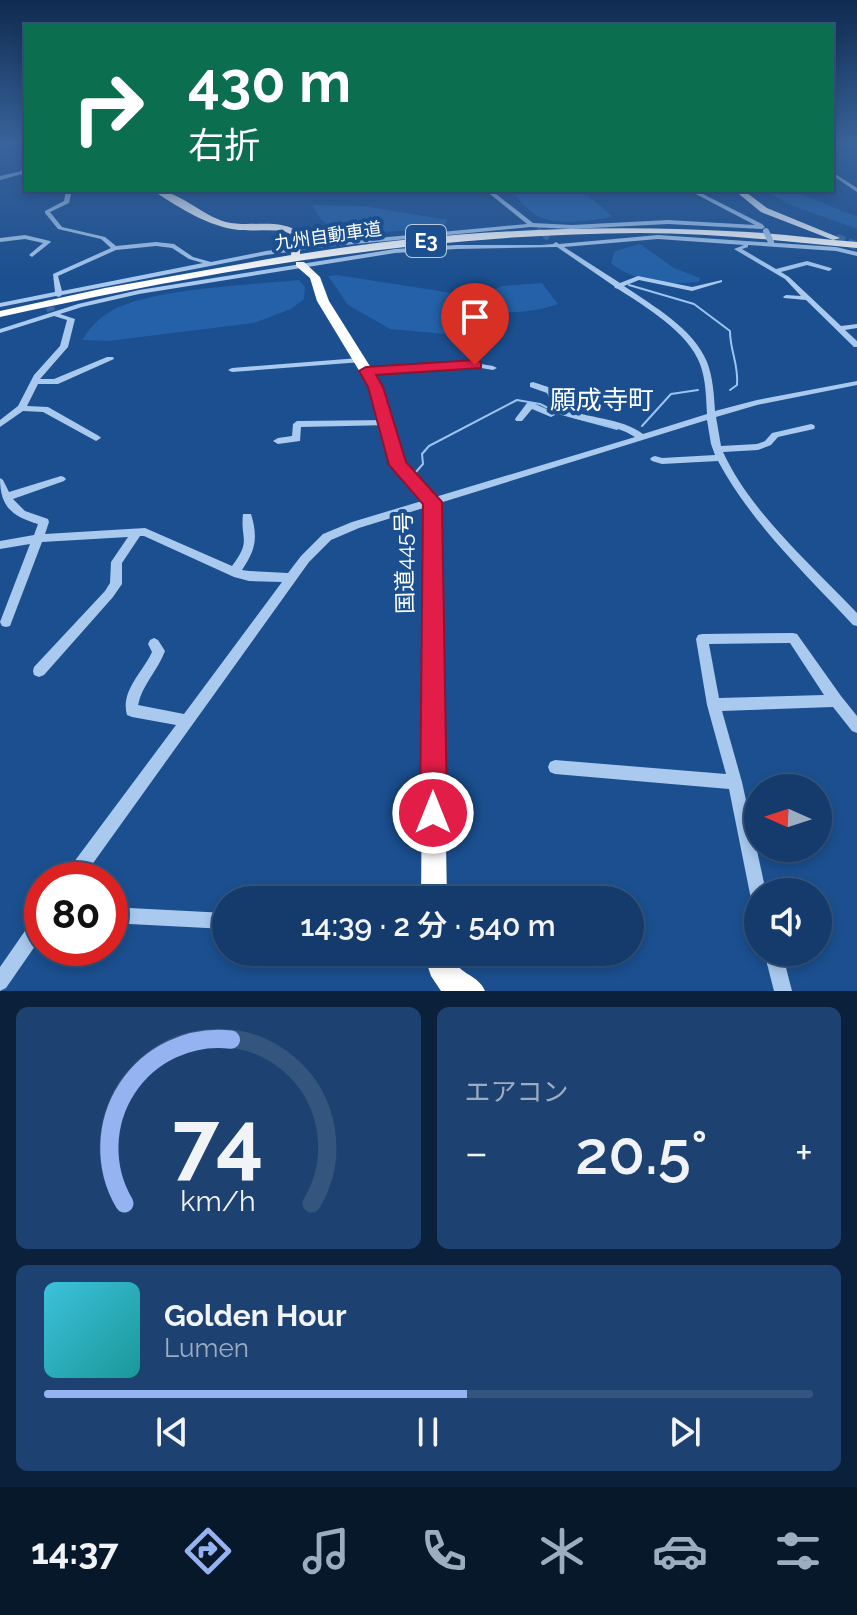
<!DOCTYPE html>
<html lang="ja">
<meta charset="utf-8">
<style>
:root{--surface:#143b6b;--page:#1d4271;--text:#f1f3f6;--muted:#9dadc1;--line:#33557e;--accent:#95b2f1}
body{margin:0;font-family:Raleway,"Noto Sans JP",sans-serif;background:var(--page);color:var(--text);height:100vh;display:flex;flex-direction:column;font-size:30px;white-space:nowrap}
*{box-sizing:border-box;margin:0}
p{font-size:26px;color:var(--muted)}
.icon{flex:none;width:44px;height:44px;fill:none;stroke:currentColor;stroke-width:2;stroke-linecap:round;stroke-linejoin:round}
.map{position:relative;height:991px;overflow:hidden}
.sheet{display:flex;flex-direction:column;gap:16px;padding:16px;background:#0b203b;flex:1}
.sheet>*{flex:none}
.top-card{position:absolute;left:24px;top:24px;width:810px;height:168px;border-radius:0px;box-shadow:0 4px 12px #0003,0 0 0 2px var(--line);background:#0b6e4f;color:#fff;overflow:hidden}
.needle{width:52px;rotate:273deg}
.controls{position:absolute;left:744px;top:774px;display:grid;gap:16px}
.controls a{display:grid;place-items:center;width:88px;height:88px;border-radius:50%;background:var(--surface);box-shadow:0 4px 12px #0003,0 0 0 2px var(--line);font-size:40px}
.speed{position:absolute;left:24px;top:862px;display:flex;gap:16px;font-size:40px;font-weight:700;text-align:center}
.speed>*{display:grid;place-content:center;width:104px;height:104px;border-radius:50%;background:var(--surface);box-shadow:0 4px 12px #0003,0 0 0 2px var(--line);line-height:1}
.speed .limit{border:12px solid #d22;background:#fff;color:#111}
.pin{position:absolute;display:grid;place-items:center;width:68px;height:68px;color:#fff;margin:-82px -34px;border-radius:50% 50% 50% 0;rotate:-45deg;box-shadow:0 0 8px #0007}
.pin .icon{rotate:45deg}
.me{position:absolute;width:88px;margin:-44px;rotate:0deg;stroke-linejoin:round;filter:drop-shadow(0 0 6px #0008)}
.turn{display:flex;align-items:center;gap:28px;height:168px;padding:0 32px;font-size:36px}
.turn .icon{width:104px;height:104px;stroke-width:2.5}
.turn b{display:block;font-size:56px;line-height:68px}
.big{font-size:60px;font-weight:600;line-height:1.1}
.sheet .tile{flex:1;display:flex;flex-direction:column;justify-content:center;gap:12px;min-width:0;padding:0 28px;border-radius:12px;background:var(--page)}
.sheet .dial{align-items:center;gap:0}
.dial svg{height:208px;overflow:visible;fill:none;stroke:var(--line);stroke-width:7;stroke-linecap:round;text-anchor:middle}
.dial text{fill:var(--text);stroke:none}
.song{display:flex;align-items:center;gap:24px}
.cover{width:96px;height:96px;border-radius:12px;background:linear-gradient(135deg,hsl(190 70% 55%),hsl(180 70% 35%))}
.played{height:8px;border-radius:4px;background:linear-gradient(90deg,var(--accent) 55%,var(--line) 55%)}
.keys{display:flex;justify-content:space-around;direction:ltr}
.heat{display:flex;justify-content:space-between;align-items:center;font-size:44px;direction:ltr}
.sheet .tiles{flex:1;display:grid;gap:16px;grid-template-columns:1fr 1fr}
.tile:last-child{grid-column:span 2}
.trip{position:absolute;left:212px;top:886px;width:432px;height:80px;border-radius:40px;background:var(--surface);box-shadow:0 4px 12px #0003,0 0 0 2px var(--line);font-weight:600;line-height:80px;text-align:center}
.tab-bar{display:flex;height:128px;justify-content:space-around;align-items:center;background:#08182b;color:var(--muted)}
.tab-bar .icon{width:56px;height:56px}
.tab-bar .on{color:var(--accent)}
.tab-bar b{font-size:36px;color:var(--text)}
.map>svg:first-child{display:block}
.green{fill:#2461a8}
.lines{fill:none;stroke-linecap:round;stroke-linejoin:round}
.stream{stroke:#9cc4f0;stroke-width:2}
.minor-tunnel-far1{stroke:#3d69a0;stroke-width:6;stroke-dasharray:6 3;stroke-linecap:butt}
.minor-tunnel{stroke:#3d69a0;stroke-width:8;stroke-dasharray:8 4;stroke-linecap:butt}
.major-tunnel{stroke:#3d69a0;stroke-width:9;stroke-dasharray:9 4;stroke-linecap:butt}
.minor{fill:#a9c9ee;fill-rule:evenodd}
.major{fill:#f0f6ff;fill-rule:evenodd}
.highway{fill:#fff;fill-rule:evenodd}
.minor-bridge{stroke:#a9c9ee;stroke-width:6}
.route{fill:#e11d48;stroke:#92132f;stroke-width:2}
.labels{text-anchor:middle;stroke-width:8;stroke-linejoin:round;paint-order:stroke}
.far-street-label{font-size:18px;fill:#fff;stroke:#1b4f8f}
.shield{fill:#1b4f8f;stroke:#bbcadd;stroke-width:2}
.shield-label{font-size:20px;font-weight:bold;fill:#fff}
.street-label{font-size:22px;fill:#fff;stroke:#1b4f8f}
.quarter-label{font-size:26px;fill:#fff;stroke:#1b4f8f}
</style>
<div class="map">
<svg width="857" height="991" viewBox="0 0 857 991">
<rect width="100%" height="100%" fill="#1b4f8f"/>
<g class="green">
<path d="M510 190H559L587 195 612 216C593 222 551 226 534 214 525 207 518 198 510 190Z"/>
<path d="M777 190C805 190 831 209 857 216V229L788 204 771 194Z"/>
<path d="M312 205 364 206 448 220 444 226C414 229 349 241 323 221 319 217 315 209 312 205Z"/>
<path d="M640 244 674 268 700 278 699 282C670 285 633 282 611 263L615 251Z"/>
<path d="M337 275 478 297 502 286 542 283 558 304C524 317 484 310 447 315L466 327 495 332 500 339 390 329 348 305 328 276Z"/>
<path d="M299 280 305 287 304 299 291 309 254 323 108 341 82 340C91 326 99 318 113 310 153 288 251 285 299 280Z"/>
</g>
<g class="lines">
<g class="stream">
<path d="M629 285 694 304 730 331C730 351 739 365 737 385L730 390"/>
<polyline points="558,413 617,429"/>
<polyline points="642,426 671,394 698,390"/>
<polyline points="415,473 423,464 422,454 429,446 517,400 540,404 552,410"/>
</g>
<g class="minor-tunnel-far1">
<polyline points="537,229 551,240"/>
<polyline points="48,300 50,309"/>
</g>
<polyline class="minor-tunnel" points="50,307 51,311"/>
<polyline class="major-tunnel" points="836,238 857,246"/>
<g class="minor">
<polygon points="17,141 26,141 26,142 0,145 0,143"/>
<polygon points="26,170 26,173 0,180 0,176"/>
<polygon points="832,172 857,188 857,192 832,175"/>
<path d="M66 190H72L69 203 50 212 62 227 105 237 116 246 156 242 174 244 193 257 211 262 266 251 325 243 527 224 485 190H491L533 223 572 225 668 220 755 225 688 190H695L762 224 765 227 762 229 668 224 572 229 530 227 325 247 266 255 62 295 59 297 56 296 0 307V303L55 292 53 274 111 248 101 239 58 229 45 213V211L64 201ZM156 246 172 248 189 259 203 263 62 291 58 276 116 250Z"/>
<polygon points="25,235 50,241 51,242 32,257 29,255 30,254 43,243 25,239 0,242 0,238"/>
<path d="M658 235 836 247 857 252V256L836 251 748 245V247L742 249 776 269 807 261 831 268 832 269 829 271 807 265 781 272 789 277 841 326 857 324V328L845 330 857 341V347H854L806 300 784 298 783 297 786 295 801 296 785 279 734 249 744 245 658 239 564 247 620 283 638 276 692 287 722 280V282L692 291 639 280 624 286C653 306 693 328 707 362 713 377 714 395 715 411L757 400 857 381V385L757 405 716 417 721 446 757 444 765 441 772 433 811 424 814 425 815 427 814 429 778 437 771 445 758 450 723 452C751 513 811 564 857 613V626L853 625C805 573 752 524 718 461L662 464 652 461 650 459 652 457 655 456 662 458 715 455 711 444 707 420 359 528 331 540 309 562 81 880H63L65 874 176 725 132 717 127 715C120 691 143 672 152 652L148 644 150 640 154 638 158 640 165 651C158 670 142 685 138 705L184 714 282 582 249 581 234 577 144 536H140L122 563V584L113 597 44 675 39 677 34 675 33 671 34 667 105 591 110 583 111 562 128 537 42 542 10 626 6 627 2 626 0 622 30 544 0 549V541L34 535 38 524C11 516 0 506 0 478L3 480 9 492 61 476 64 477 66 479 64 481 13 499 25 511 48 519 49 522 45 534 145 528 232 566C252 540 240 540 243 514H251C258 537 256 550 242 570L249 571 288 573 301 556 323 534 352 522 635 437C612 422 583 424 559 413L551 417 532 409 522 421H516L515 419 527 403H533L551 411 554 409 547 393 530 387V383L533 382 554 389 563 408C588 419 620 417 643 434L707 414C706 397 706 380 700 364 688 332 646 307 618 289L615 288 614 286 557 247 456 249 395 253 139 294 82 307 60 314 75 319 68 347 40 379H54L107 357H113L114 359 58 384H38L27 406 48 407 99 436 101 438 96 441 43 412 23 411 0 427V420L18 406 34 375 60 346 67 320 54 316 0 333V329L78 304 139 290 395 249 456 245H541L553 244 556 242 559 244Z"/>
<polygon points="359,358 363,360 362,362 232,372 228,370 232,368"/>
<polygon points="475,363 493,366 497,368 493,370 475,367 366,373 362,371 366,369"/>
<polygon points="387,420 391,423 390,425 301,427 300,441 278,444 273,441 278,438 292,436 293,424 297,421"/>
<path d="M793 633 797 634 841 696 857 716V733L852 731 833 707 722 711 742 782 766 892H758V902L752 900 750 894 729 789 555 774 550 772 548 767 550 762 555 760 726 774 707 705 696 639 698 635 702 634ZM790 643 824 695 719 698 709 644Z"/>
<polygon points="110,907 226,913 226,929 110,923"/>
<polygon points="42,913 42,936 6,988 0,991 0,967 36,915"/>
<polygon points="764,952 782,952 792,991 774,991"/>
</g>
<polygon class="major" points="734,190 743,190 767,208 840,238 833,240 761,212"/>
<g class="highway">
<path d="M152 190C180 190 200 215 226 222 250 228 280 217 300 233V254C447 230 599 223 748 232 784 234 821 239 857 242V248C785 241 713 233 640 233 423 234 211 271 0 317V311L105 288 291 255 290 234 284 231C267 229 249 232 232 229 204 224 175 205 152 190Z"/>
<polygon points="296,262 304,262 320,277 329,301 383,387 405,463 440,502 447,900 421,900 424,504 390,465 369,387 317,301 310,278 296,266"/>
<path d="M423 952H451C455 975 478 973 485 991H441L431 976Z"/>
</g>
<polyline class="minor-bridge" points="766,231 771,242"/>
</g>
<linearGradient id="sky" x2="0" y2="1"><stop stop-color="#0f2b4f"/><stop offset="0.51" stop-color="#39639b"/><stop offset="1" stop-color="#39639b" stop-opacity="0"/></linearGradient>
<rect width="857" height="279" fill="url(#sky)"/>
<polygon class="route" points="475,360 481,362 481,368 376,375 383,387 406,462 442,502 447,813 443,823 433,827 424,823 420,813 423,504 389,465 368,387 359,371 366,367"/>
<g class="labels">
<g class="far-street-label">
<text transform="translate(328 236) rotate(-8)" y="6">九州自動車道</text>
</g>
<rect class="shield" x="406" y="225" width="40" height="32" rx="6"/>
<g class="shield-label">
<text x="426" y="248">E3</text>
</g>
<g class="street-label">
<text transform="translate(404 563) rotate(-91)" y="8">国道445号</text>
</g>
<g class="quarter-label">
<text x="602" y="409">願成寺町</text>
</g>
</g>
</svg>
<div class="controls">
<a><svg class="needle" viewBox="-14 -14 28 28"><path d="M0-13l5 13h-10z" fill="#e53935"/><path d="M0 13l5-13h-10z" fill="#9dadc1"/></svg></a>
<a><svg class="icon" aria-label="sound" viewBox="0 0 24 24"><path d="M4 9h4l5-4v14l-5-4H4zM17 9q2 3 0 6"/></svg></a>
</div>
<div class="speed"><div class="limit">80</div></div>
<div class="pin" style="left:475px;top:365px;background:#d93025"><svg class="icon" aria-label="arrive" viewBox="0 0 24 24"><path d="M6 21V4h12l-3 4 3 4H6"/></svg></div>
<svg class="me" style="left:433px;top:813px" viewBox="-20 -20 40 40"><circle r="17" fill="#e11d48" stroke="#fff" stroke-width="3"/><path d="M0-11L8 9 0 5-8 9z" fill="#fff"/></svg>
<div class="trip">14:39 · 2 分 · 540 m</div>
<div class="top-card">
<div class="turn"><svg class="icon" aria-label="right" viewBox="0 0 24 24"><path d="M7 20v-9h11M14 6l5 5-5 5"/></svg><div><b>430 m</b>右折</div></div>
</div>
</div>
<section class="sheet">
<div class="tiles">
<div class="tile dial"><svg viewBox="0 0 100 80">
<path d="M14 69A42 42 0 1 1 86 69"/>
<path d="M14 69A42 42 0 0 1 55 6" stroke="#95b2f1"/>
<text x="50" y="56" font-size="32" font-weight="700">74</text>
<text x="50" y="72" font-size="11">km/h</text>
</svg></div>
<div class="tile"><p>エアコン</p>
<div class="heat"><a>−</a><b class="big">20.5°</b><a>+</a></div>
</div>
<div class="tile">
<div class="song"><i class="cover"></i><div><b>Golden Hour</b><p>Lumen</p></div></div>
<div class="played"></div>
<div class="keys"><svg class="icon" aria-label="previous" viewBox="0 0 24 24"><path d="M18 5L8 12l10 7zM5 5v14"/></svg><svg class="icon" aria-label="pause" viewBox="0 0 24 24"><path d="M8 5v14M16 5v14"/></svg><svg class="icon" aria-label="next" viewBox="0 0 24 24"><path d="M6 5l10 7-10 7zM19 5v14"/></svg></div>
</div>
</div>
</section>
<nav class="tab-bar">
<b>14:37</b>
<svg class="icon on" aria-label="directions" viewBox="0 0 24 24"><path d="M12 3l9 9-9 9-9-9zM9 14v-3h6M13 9l2 2-2 2"/></svg>
<svg class="icon" aria-label="music" viewBox="0 0 24 24"><path d="M9 18V5l10-2v13"/><circle cx="6" cy="18" r="3"/><circle cx="16" cy="16" r="3"/></svg>
<svg class="icon" aria-label="phone" viewBox="0 0 24 24"><path d="M5 4h4l2 5-3 2q2 4 5 5l2-3 5 2v4C11 20 4 13 5 4z"/></svg>
<svg class="icon" aria-label="climate" viewBox="0 0 24 24"><path d="M12 3v18M4 7l16 10M4 17L20 7"/></svg>
<svg class="icon" aria-label="car" viewBox="0 0 24 24"><path d="M5 17H2v-5l4-1 3-4h7l3 4 3 1v5h-3M9 17h6M6 11h13"/><circle cx="7" cy="17" r="2"/><circle cx="17" cy="17" r="2"/></svg>
<svg class="icon" aria-label="filters" viewBox="0 0 24 24"><path d="M4 7h16M4 17h16"/><circle cx="9" cy="7" r="2"/><circle cx="15" cy="17" r="2"/></svg>
</nav>
